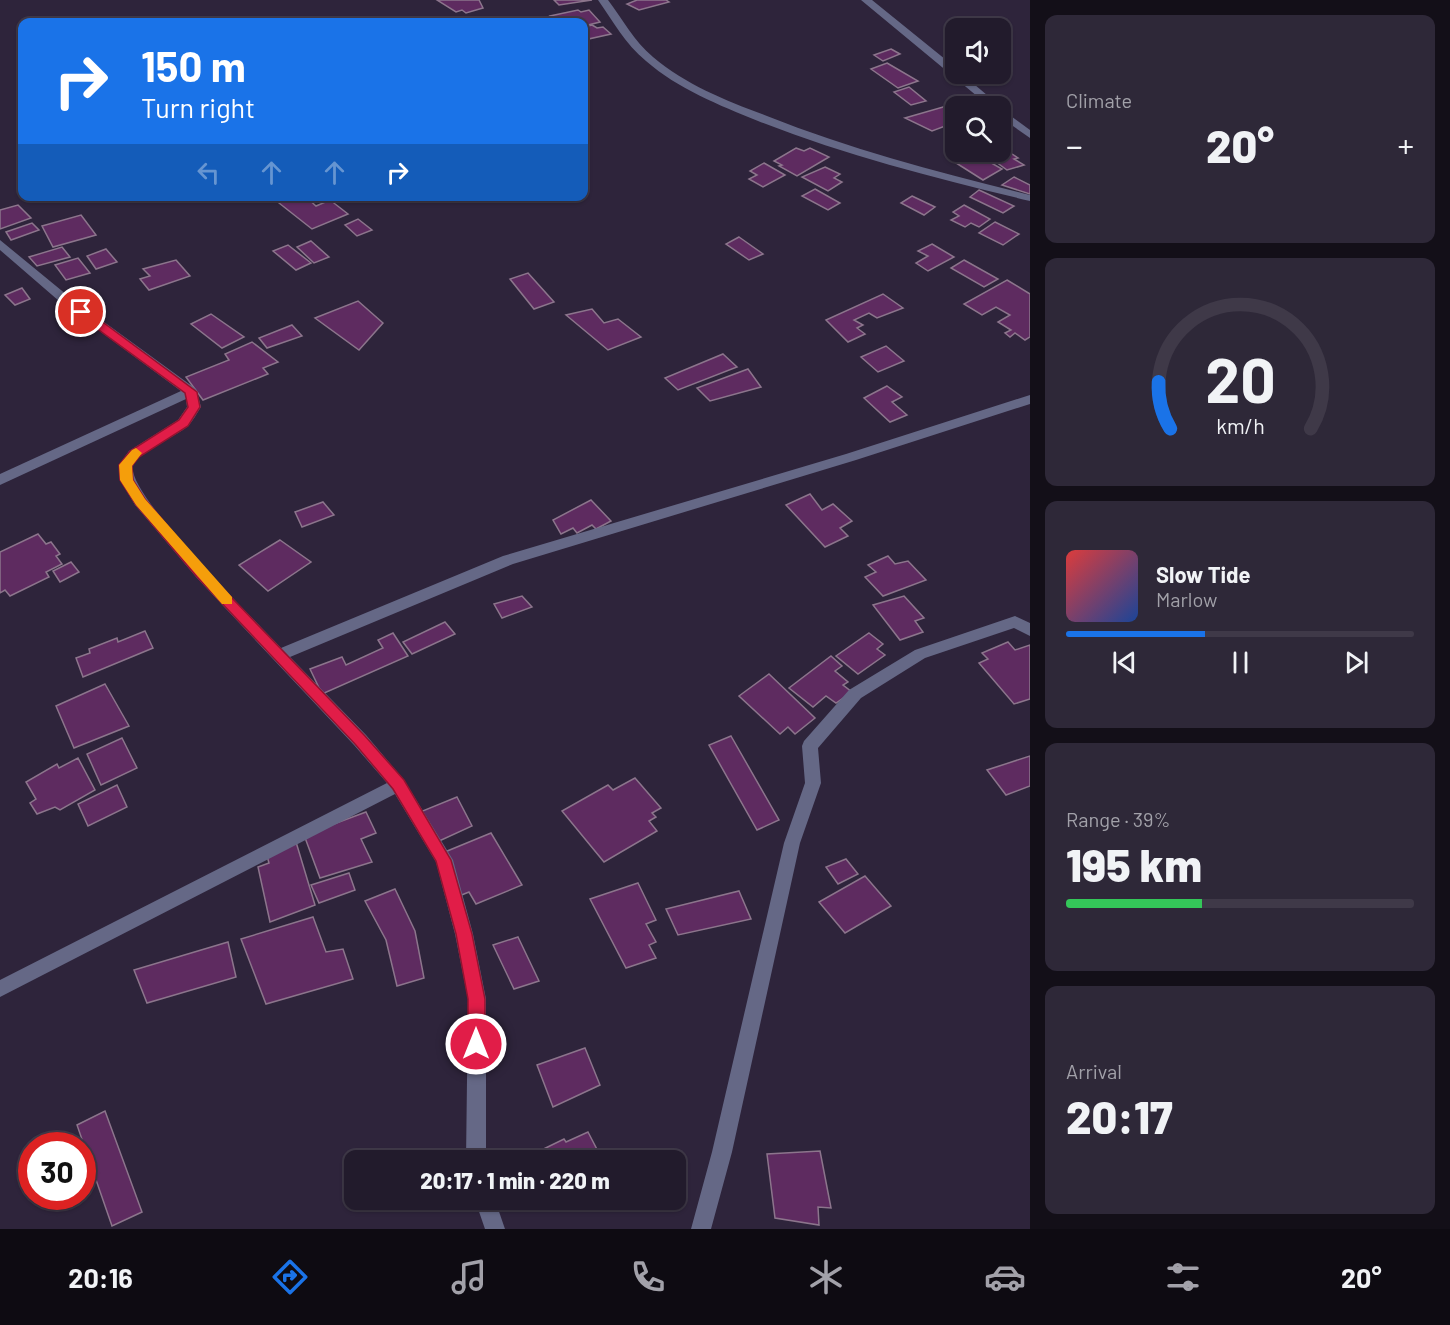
<!DOCTYPE html>
<meta charset="utf-8">
<style>
:root{--surface:#221b2c;--page:#2e2838;--text:#f1f3f6;--muted:#a2a1a9;--line:#3f3948;--accent:#1a73e8}
body{margin:0;font-family:Barlow,sans-serif;background:var(--page);color:var(--text);height:100vh;display:flex;flex-direction:column;font-size:22px;white-space:nowrap}
*{box-sizing:border-box;margin:0}
p{font-size:20px;color:var(--muted)}
.icon{flex:none;width:33px;height:33px;fill:none;stroke:currentColor;stroke-width:2;stroke-linecap:round;stroke-linejoin:round}
.map{position:relative;flex:1;overflow:hidden}
.sheet{display:flex;flex-direction:column;gap:15px;padding:15px;background:#130f18;width:420px}
.sheet>*{flex:none}
.banner{position:absolute;left:18px;top:18px;width:570px;height:183px;border-radius:12px;box-shadow:0 2px 4px #0004,0 0 0 2px var(--line);background:#1a73e8;color:#fff;overflow:hidden}
.controls{position:absolute;left:945px;top:18px;display:grid;gap:12px}
.controls a{display:grid;place-items:center;width:66px;height:66px;border-radius:12px;background:var(--surface);box-shadow:0 2px 4px #0004,0 0 0 2px var(--line);font-size:30px}
.speed{position:absolute;left:18px;top:1132px;display:flex;gap:12px;font-size:30px;font-weight:700;text-align:center}
.speed>*{display:grid;place-content:center;width:78px;height:78px;border-radius:50%;background:var(--surface);box-shadow:0 2px 4px #0004,0 0 0 2px var(--line);line-height:1}
.speed .limit{border:9px solid #d22;background:#fff;color:#111}
.pin{position:absolute;display:grid;place-items:center;width:51px;height:51px;color:#fff;margin:-26px;border:3px solid #fff;border-radius:50%;box-shadow:0 2px 6px #0007}
.me{position:absolute;width:66px;margin:-33px;rotate:0deg;stroke-linejoin:round;filter:drop-shadow(0 0 4px #0008)}
.turn{display:flex;align-items:center;gap:21px;height:126px;padding:0 24px;font-size:27px}
.turn .icon{width:78px;height:78px;stroke-width:2.5}
.turn b{display:block;font-size:42px;line-height:51px}
.lanes{display:flex;align-items:center;height:57px;padding:0 24px;background:#0003;justify-content:center;gap:30px;direction:ltr}
.lanes .off{opacity:.35}
.big{font-size:45px;font-weight:800;line-height:1.1}
.sheet .tile{flex:1;display:flex;flex-direction:column;justify-content:center;gap:9px;min-width:0;padding:0 21px;border-radius:12px;background:var(--page)}
.sheet .dial{align-items:center;gap:0}
.dial svg{height:156px;overflow:visible;fill:none;stroke:var(--line);stroke-width:7;stroke-linecap:round;text-anchor:middle}
.dial text{fill:var(--text);stroke:none}
.song{display:flex;align-items:center;gap:18px}
.cover{width:72px;height:72px;border-radius:9px;background:linear-gradient(135deg,hsl(0 70% 55%),hsl(220 70% 35%))}
.played{height:6px;border-radius:3px;background:linear-gradient(90deg,var(--accent) 40%,var(--line) 40%)}
.keys{display:flex;justify-content:space-around;direction:ltr}
.heat{display:flex;justify-content:space-between;align-items:center;font-size:33px;direction:ltr}
.charge{height:9px;border-radius:4px;background:linear-gradient(90deg,#34c759 39%,var(--line) 0)}
.trip{position:absolute;left:344px;top:1150px;width:342px;height:60px;border-radius:12px;background:var(--surface);box-shadow:0 2px 4px #0004,0 0 0 2px var(--line);font-weight:800;line-height:60px;text-align:center}
.menu{display:flex;height:96px;justify-content:space-around;align-items:center;background:#0e0b12;color:var(--muted)}
.menu .icon{width:42px;height:42px}
.menu .on{color:var(--accent)}
.menu b{font-size:27px;color:var(--text)}
main{display:flex;flex:1;min-height:0}
.map>svg:first-child{display:block}
.building{fill:#5e2b60;stroke:#8c758c;stroke-width:1.5}
.lines{fill:none;stroke-linecap:round;stroke-linejoin:round}
.minor{fill:#656886;fill-rule:evenodd}
.route{fill:#e11d48;stroke:#92132f;stroke-width:1.5}
.slow{fill:#f59e0b}
</style>
<main>
<div class="map">
<svg width="1030" height="1229" viewBox="0 0 1030 1229">
<rect width="100%" height="100%" fill="#2e243b"/>
<g class="building">
<polygon points="437,0 479,0 483,8 466,13 462,10 456,12"/>
<polygon points="554,0 592,0 559,5"/>
<polygon points="637,0 666,0 669,2 639,10 627,4"/>
<polygon points="578,10 581,12 589,10 600,22 584,26 584,22 556,22 550,16"/>
<polygon points="592,25 597,28 603,27 611,34 584,40 584,27"/>
<polygon points="891,49 900,54 883,61 874,55"/>
<polygon points="887,63 918,81 898,88 871,69"/>
<polygon points="909,87 926,101 911,105 894,92"/>
<polygon points="950,105 956,108 956,122 932,131 905,118"/>
<polygon points="1000,146 1018,158 1014,159 1024,165 1007,170 988,156 988,152 1000,152"/>
<polygon points="796,148 804,151 810,148 829,157 797,176 779,166 782,165 774,161"/>
<polygon points="972,152 1002,169 983,180 953,161"/>
<polygon points="764,163 785,175 763,187 749,179 757,175 750,171"/>
<polygon points="825,167 840,174 834,178 842,182 828,191 802,177"/>
<polygon points="1014,177 1030,185 1030,194 1002,185"/>
<polygon points="815,189 840,203 828,210 802,196"/>
<polygon points="979,190 1014,206 1003,213 970,197"/>
<polygon points="294,196 305,196 316,206 330,200 348,214 312,229 279,203"/>
<polygon points="912,196 935,207 924,215 901,203"/>
<polygon points="18,205 31,218 0,229 0,210"/>
<polygon points="964,205 990,219 979,227 971,223 965,227 951,220 959,216 953,212"/>
<polygon points="81,215 96,235 53,247 42,226"/>
<polygon points="358,219 372,230 357,236 345,225"/>
<polygon points="995,222 1019,234 1003,245 979,233"/>
<polygon points="32,223 39,230 11,240 6,232"/>
<polygon points="739,237 763,254 749,260 726,244"/>
<polygon points="311,241 329,257 314,263 297,247"/>
<polygon points="932,244 954,257 928,271 916,263 928,256 918,251"/>
<polygon points="288,245 311,263 296,270 273,251"/>
<polygon points="62,247 70,257 37,266 29,257"/>
<polygon points="106,249 117,262 96,269 87,256"/>
<polygon points="78,258 90,273 66,280 55,265"/>
<polygon points="176,260 190,276 149,290 140,279 150,276 143,269"/>
<polygon points="964,260 998,279 984,287 951,268"/>
<polygon points="528,273 554,302 534,309 510,279"/>
<polygon points="1007,280 1030,294 1030,337 1025,340 1015,333 1010,337 1005,333 1011,330 998,322 1010,315 996,307 982,315 964,304"/>
<polygon points="22,288 30,299 15,305 5,295"/>
<polygon points="883,294 903,308 877,318 869,313 854,320 863,325 857,328 865,334 848,342 826,320"/>
<polygon points="358,301 383,323 359,350 315,318"/>
<polygon points="592,309 604,323 618,319 641,337 608,350 566,315"/>
<polygon points="211,314 244,337 222,348 191,324"/>
<polygon points="292,325 302,336 267,348 259,338"/>
<polygon points="252,342 278,362 263,368 268,374 203,400 186,377 229,360 225,354"/>
<polygon points="886,346 904,361 878,372 861,357"/>
<polygon points="723,354 737,367 678,390 665,378"/>
<polygon points="748,369 761,387 710,401 697,388"/>
<polygon points="887,386 902,397 892,402 907,415 890,422 864,398"/>
<polygon points="810,494 822,510 833,504 852,521 840,528 848,536 825,547 786,505"/>
<polygon points="591,500 611,521 596,529 592,525 577,533 573,528 561,534 553,520"/>
<polygon points="323,502 334,515 302,527 295,512"/>
<polygon points="38,534 46,544 51,542 60,554 56,556 62,564 46,572 49,577 10,596 5,590 0,593 0,552"/>
<polygon points="280,540 311,562 268,591 239,565"/>
<polygon points="888,556 895,564 908,561 926,580 883,596 865,577 876,572 868,565"/>
<polygon points="71,562 79,572 60,582 53,571"/>
<polygon points="522,596 532,607 502,618 494,604"/>
<polygon points="904,596 924,618 915,621 923,632 900,640 873,605"/>
<polygon points="445,622 455,634 412,654 403,642"/>
<polygon points="145,631 153,648 83,677 76,658 90,653 89,649 117,638 118,642"/>
<polygon points="393,633 408,656 322,694 310,669 342,657 346,665 383,648 378,640"/>
<polygon points="869,633 883,644 877,649 885,655 858,674 836,656"/>
<polygon points="1008,642 1015,650 1030,645 1030,699 1014,704 979,663 988,659 982,653"/>
<polygon points="831,656 842,666 835,671 848,682 843,685 852,692 836,703 826,696 813,707 789,688"/>
<polygon points="769,674 815,718 795,734 788,727 780,734 739,696"/>
<polygon points="105,684 129,726 74,748 56,706"/>
<polygon points="731,736 779,820 757,830 709,745"/>
<polygon points="122,738 137,768 101,785 87,754"/>
<polygon points="1030,756 1030,786 1006,795 987,770"/>
<polygon points="78,758 95,790 60,810 55,807 37,814 30,803 36,799 26,782 57,764 59,768"/>
<polygon points="635,778 661,808 652,813 656,817 649,821 657,831 604,862 562,811 608,785 613,790"/>
<polygon points="117,785 127,807 88,826 78,804"/>
<polygon points="457,797 472,826 437,842 420,812"/>
<polygon points="366,812 376,833 361,839 372,862 320,878 304,835"/>
<polygon points="491,833 522,885 476,904 469,892 459,896 440,854"/>
<polygon points="296,842 315,905 270,922 258,867 269,863 267,856"/>
<polygon points="846,859 858,874 838,884 826,867"/>
<polygon points="349,873 355,890 319,903 311,885"/>
<polygon points="865,876 891,906 845,933 819,902"/>
<polygon points="638,883 656,920 646,924 656,942 649,945 656,958 626,968 590,899"/>
<polygon points="395,889 415,931 424,978 397,986 386,940 365,901"/>
<polygon points="739,891 751,919 678,935 666,909"/>
<polygon points="313,917 326,952 343,949 353,979 266,1004 241,939"/>
<polygon points="518,937 539,981 514,989 493,945"/>
<polygon points="228,942 236,977 147,1003 134,970"/>
<polygon points="585,1048 600,1085 553,1107 537,1065"/>
<polygon points="105,1111 142,1212 112,1226 77,1125"/>
<polygon points="588,1132 603,1161 519,1161 564,1139 566,1142"/>
<polygon points="820,1151 831,1208 818,1207 819,1225 775,1218 767,1154"/>
<polygon points="555,1200 580,1200 560,1210"/>
</g>
<g class="lines">
<g class="minor">
<path d="M598 0H608C623 20 634 41 653 57 686 85 727 101 767 116 852 150 941 173 1030 195V201C938 179 847 156 758 121 719 105 678 89 646 61 625 44 613 21 598 0Z"/>
<polygon points="861,0 872,0 956,68 956,74 962,74 1000,106 989,106"/>
<polygon points="1000,108 1030,130 1030,138 1000,117"/>
<path d="M0 240 67 295 196 389 201 407C197 413 193 421 188 426 176 437 137 451 133 466 126 494 257 622 281 648L503 556 846 454 1030 395V404L856 460 513 564 290 657 366 735 404 780 453 860 473 934 486 999V1161H466L468 999 455 934 436 862 395 794 0 997V980L387 783 354 745 197 578 135 505 120 480 119 465 129 451 178 420 187 407 186 399 0 485V474L181 391 59 301 0 250Z"/>
<polygon points="1015,616 1030,623 1030,636 1014,628 925,658 861,698 818,748 821,783 800,843 732,1152 711,1229 691,1229 712,1152 784,843 805,783 802,746 804,741 849,690 915,650"/>
<polygon points="475,1200 495,1200 505,1229 485,1229"/>
</g>
</g>
<polygon class="route" points="77,309 85,309 197,392 200,407 188,426 139,457 132,466 133,480 145,499 206,571 365,736 404,780 451,860 472,934 485,999 485,1044 482,1050 476,1052 470,1050 468,1044 468,999 456,934 436,861 393,789 355,744 197,577 136,505 120,480 119,465 130,451 179,420 188,407 185,393 77,314"/>
<polygon class="slow" points="136,448 142,453 132,466 133,480 145,499 232,597 232,604 222,604 136,505 120,480 119,465 132,450"/>
</svg>
<div class="controls">
<a><svg class="icon" aria-label="sound" viewBox="0 0 24 24"><path d="M4 9h4l5-4v14l-5-4H4zM17 9q2 3 0 6"/></svg></a>
<a><svg class="icon" aria-label="search" viewBox="0 0 24 24"><circle cx="10" cy="10" r="6"/><path d="M15 15l6 6"/></svg></a>
</div>
<div class="speed"><div class="limit">30</div></div>
<div class="pin" style="left:81px;top:312px;background:#d93025"><svg class="icon" aria-label="arrive" viewBox="0 0 24 24"><path d="M6 21V4h12l-3 4 3 4H6"/></svg></div>
<svg class="me" style="left:476px;top:1044px" viewBox="-20 -20 40 40"><circle r="17" fill="#e11d48" stroke="#fff" stroke-width="3"/><path d="M0-11L8 9 0 5-8 9z" fill="#fff"/></svg>
<div class="trip">20:17 · 1 min · 220 m</div>
<div class="banner">
<div class="turn"><svg class="icon" aria-label="right" viewBox="0 0 24 24"><path d="M7 20v-9h11M14 6l5 5-5 5"/></svg><div><b>150 m</b>Turn right</div></div>
<div class="lanes"><svg class="icon off" aria-label="left" viewBox="0 0 24 24"><path d="M17 20v-9H6M10 6l-5 5 5 5"/></svg><svg class="icon off" aria-label="ahead" viewBox="0 0 24 24"><path d="M12 20V5M6 11l6-6 6 6"/></svg><svg class="icon off" aria-label="ahead" viewBox="0 0 24 24"><path d="M12 20V5M6 11l6-6 6 6"/></svg><svg class="icon" aria-label="right" viewBox="0 0 24 24"><path d="M7 20v-9h11M14 6l5 5-5 5"/></svg></div>
</div>
</div>
<section class="sheet">
<div class="tile"><p>Climate</p>
<div class="heat"><a>−</a><b class="big">20°</b><a>+</a></div>
</div>
<div class="tile dial"><svg viewBox="0 0 100 80">
<path d="M14 69A42 42 0 1 1 86 69"/>
<path d="M14 69A42 42 0 0 1 8 45" stroke="#1a73e8"/>
<text x="50" y="56" font-size="32" font-weight="700">20</text>
<text x="50" y="72" font-size="11">km/h</text>
</svg></div>
<div class="tile">
<div class="song"><i class="cover"></i><div><b>Slow Tide</b><p>Marlow</p></div></div>
<div class="played"></div>
<div class="keys"><svg class="icon" aria-label="previous" viewBox="0 0 24 24"><path d="M18 5L8 12l10 7zM5 5v14"/></svg><svg class="icon" aria-label="pause" viewBox="0 0 24 24"><path d="M8 5v14M16 5v14"/></svg><svg class="icon" aria-label="next" viewBox="0 0 24 24"><path d="M6 5l10 7-10 7zM19 5v14"/></svg></div>
</div>
<div class="tile"><p>Range · 39%</p><b class="big">195 km</b><div class="charge"></div></div>
<div class="tile"><p>Arrival</p><b class="big">20:17</b></div>
</section>
</main>
<nav class="menu">
<b>20:16</b>
<svg class="icon on" aria-label="directions" viewBox="0 0 24 24"><path d="M12 3l9 9-9 9-9-9zM9 14v-3h6M13 9l2 2-2 2"/></svg>
<svg class="icon" aria-label="music" viewBox="0 0 24 24"><path d="M9 18V5l10-2v13"/><circle cx="6" cy="18" r="3"/><circle cx="16" cy="16" r="3"/></svg>
<svg class="icon" aria-label="phone" viewBox="0 0 24 24"><path d="M5 4h4l2 5-3 2q2 4 5 5l2-3 5 2v4C11 20 4 13 5 4z"/></svg>
<svg class="icon" aria-label="climate" viewBox="0 0 24 24"><path d="M12 3v18M4 7l16 10M4 17L20 7"/></svg>
<svg class="icon" aria-label="car" viewBox="0 0 24 24"><path d="M5 17H2v-5l4-1 3-4h7l3 4 3 1v5h-3M9 17h6M6 11h13"/><circle cx="7" cy="17" r="2"/><circle cx="17" cy="17" r="2"/></svg>
<svg class="icon" aria-label="filters" viewBox="0 0 24 24"><path d="M4 7h16M4 17h16"/><circle cx="9" cy="7" r="2"/><circle cx="15" cy="17" r="2"/></svg>
<b>20°</b>
</nav>
